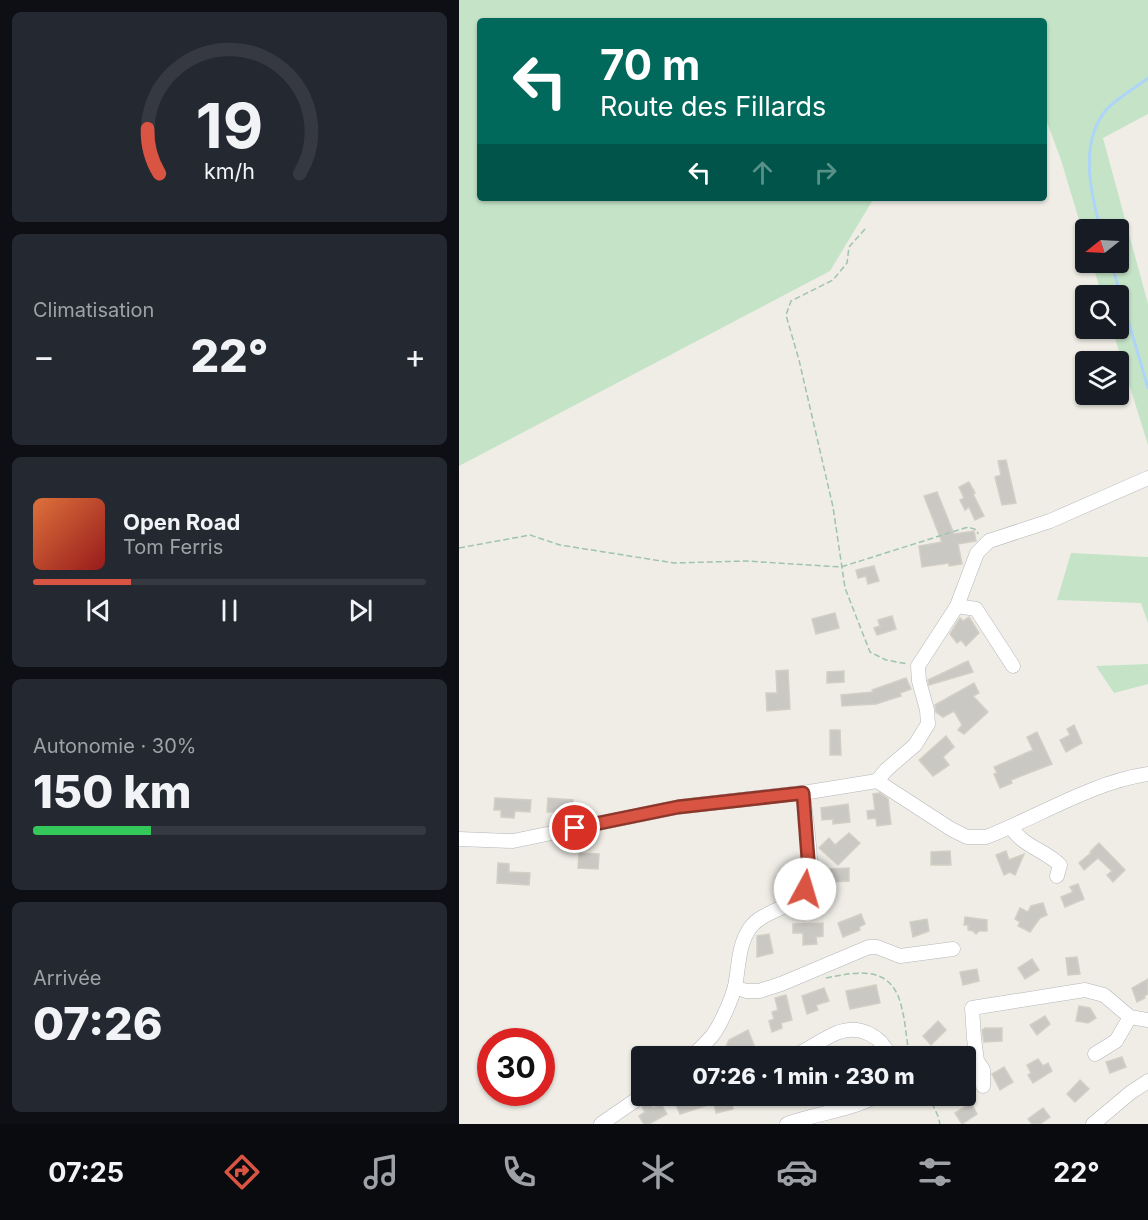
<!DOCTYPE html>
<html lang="fr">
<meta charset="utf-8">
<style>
:root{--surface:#171b24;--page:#242831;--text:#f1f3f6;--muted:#9ea1a6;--line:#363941;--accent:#d95442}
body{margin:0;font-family:Inter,sans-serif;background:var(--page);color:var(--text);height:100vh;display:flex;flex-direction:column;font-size:22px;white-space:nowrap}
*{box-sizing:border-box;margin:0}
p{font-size:20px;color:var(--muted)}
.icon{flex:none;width:33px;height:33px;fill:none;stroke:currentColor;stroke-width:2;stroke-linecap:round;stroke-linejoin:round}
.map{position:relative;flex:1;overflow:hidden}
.sheet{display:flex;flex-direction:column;gap:12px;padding:12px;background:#0d0f14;width:459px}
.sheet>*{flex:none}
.banner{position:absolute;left:18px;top:18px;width:570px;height:183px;border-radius:6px;box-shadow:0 2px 4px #0004;background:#00695c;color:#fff;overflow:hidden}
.needle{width:39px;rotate:252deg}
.tools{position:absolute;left:616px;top:219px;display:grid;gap:12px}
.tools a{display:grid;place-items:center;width:54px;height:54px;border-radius:6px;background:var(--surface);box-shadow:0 2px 4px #0004;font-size:30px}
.speed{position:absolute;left:18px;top:1028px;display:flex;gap:12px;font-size:30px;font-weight:700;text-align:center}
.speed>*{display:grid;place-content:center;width:78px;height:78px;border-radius:50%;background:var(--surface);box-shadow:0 2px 4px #0004;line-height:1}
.speed .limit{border:9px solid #d22;background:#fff;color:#111}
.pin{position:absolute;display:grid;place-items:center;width:51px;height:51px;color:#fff;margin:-26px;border:3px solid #fff;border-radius:50%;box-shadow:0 2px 6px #0007}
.me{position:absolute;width:66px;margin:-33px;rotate:6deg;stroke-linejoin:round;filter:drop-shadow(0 0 4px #0008)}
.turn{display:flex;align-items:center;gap:21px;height:126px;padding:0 24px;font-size:27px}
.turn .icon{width:78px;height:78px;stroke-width:2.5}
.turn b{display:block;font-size:42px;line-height:51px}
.lanes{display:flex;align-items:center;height:57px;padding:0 24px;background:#0003;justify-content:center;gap:30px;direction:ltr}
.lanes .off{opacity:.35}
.big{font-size:45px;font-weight:800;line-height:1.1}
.sheet .card{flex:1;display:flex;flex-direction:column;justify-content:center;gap:9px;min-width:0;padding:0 21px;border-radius:9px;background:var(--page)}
.sheet .dial{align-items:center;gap:0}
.dial svg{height:156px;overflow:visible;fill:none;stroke:var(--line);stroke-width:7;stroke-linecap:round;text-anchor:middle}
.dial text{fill:var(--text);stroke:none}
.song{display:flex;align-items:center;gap:18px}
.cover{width:72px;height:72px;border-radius:9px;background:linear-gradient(135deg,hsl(20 70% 55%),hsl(0 70% 35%))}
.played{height:6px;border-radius:3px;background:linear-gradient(90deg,var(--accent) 25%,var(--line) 25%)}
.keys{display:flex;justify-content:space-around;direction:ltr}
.heat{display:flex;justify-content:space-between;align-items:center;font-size:33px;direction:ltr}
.charge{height:9px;border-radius:4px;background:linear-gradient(90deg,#34c759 30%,var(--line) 0)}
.trip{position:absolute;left:172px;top:1046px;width:345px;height:60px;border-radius:6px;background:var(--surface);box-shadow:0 2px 4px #0004;font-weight:800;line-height:60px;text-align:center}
.menu{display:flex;height:96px;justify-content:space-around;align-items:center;background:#090b0e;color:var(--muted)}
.menu .icon{width:42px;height:42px}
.menu .selected{color:var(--accent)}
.menu b{font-size:27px;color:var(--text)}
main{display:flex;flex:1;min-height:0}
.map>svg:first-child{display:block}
.green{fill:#c5e4c7}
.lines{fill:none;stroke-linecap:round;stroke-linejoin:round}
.stream{stroke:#aed4f7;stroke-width:3}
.building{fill:#cac8c3;stroke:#d3cfc5;stroke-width:1.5}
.minor-casing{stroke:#b3b6ba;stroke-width:15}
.path{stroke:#9fc4ac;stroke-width:1.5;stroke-dasharray:6 3;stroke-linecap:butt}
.minor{stroke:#fff;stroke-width:14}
.route-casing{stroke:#8d372b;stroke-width:15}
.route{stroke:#d95442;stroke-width:10}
</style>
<main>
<section class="sheet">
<div class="card dial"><svg viewBox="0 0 100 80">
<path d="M14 69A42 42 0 1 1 86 69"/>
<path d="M14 69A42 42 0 0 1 8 46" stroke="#d95442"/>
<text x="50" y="56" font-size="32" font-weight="700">19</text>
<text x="50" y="72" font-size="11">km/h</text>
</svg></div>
<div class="card"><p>Climatisation</p>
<div class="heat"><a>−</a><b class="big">22°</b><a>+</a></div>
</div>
<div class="card">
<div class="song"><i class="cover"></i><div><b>Open Road</b><p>Tom Ferris</p></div></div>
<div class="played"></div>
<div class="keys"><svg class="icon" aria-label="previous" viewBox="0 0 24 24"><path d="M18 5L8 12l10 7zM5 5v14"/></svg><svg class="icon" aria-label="pause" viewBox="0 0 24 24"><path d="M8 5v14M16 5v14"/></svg><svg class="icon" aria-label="next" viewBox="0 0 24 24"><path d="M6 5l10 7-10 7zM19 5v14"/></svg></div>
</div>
<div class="card"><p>Autonomie · 30%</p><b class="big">150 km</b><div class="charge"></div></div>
<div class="card"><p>Arrivée</p><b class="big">07:26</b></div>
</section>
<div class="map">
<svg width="689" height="1124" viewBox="0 0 689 1124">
<rect width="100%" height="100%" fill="#efede6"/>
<g class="green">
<polygon points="0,0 689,0 689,114 644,138 689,304 689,445 653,329 660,328 660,296 643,295 633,263 660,262 660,230 627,230 627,243 602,160 585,114 585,21 21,21 21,198 415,198 371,271 0,466"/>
<polygon points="612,553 689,557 689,623 682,603 598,600"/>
<polygon points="689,664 689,684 655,693 637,666"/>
</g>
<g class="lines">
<g class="stream">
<path d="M642 230C631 192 620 141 648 109 660 97 676 88 689 78"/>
<polyline points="652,262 689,388"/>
</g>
</g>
<g class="building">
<polygon points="547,460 557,503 543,505 536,477 542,475 539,461"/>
<polygon points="510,482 516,493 514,494 525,516 516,520 510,507 506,510 501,500 505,498 500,487"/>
<polygon points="478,492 495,534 515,531 517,541 499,544 503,564 490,566 490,563 463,567 460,546 483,542 465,496"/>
<polygon points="415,566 420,581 409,584 407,576 399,578 397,570"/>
<polygon points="376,613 380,628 357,634 353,619"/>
<polygon points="433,616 437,629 418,635 415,628 421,626 419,620"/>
<polygon points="510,617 520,633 507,646 502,640 498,643 491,634 501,618 504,621"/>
<polygon points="509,661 514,672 470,685 469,680"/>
<polygon points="329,670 331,709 308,711 307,693 318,693 317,671"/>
<polygon points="385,671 385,682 368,683 368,672"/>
<polygon points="447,678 452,689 441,693 442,696 417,704 383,706 382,695 414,692 413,690"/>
<polygon points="515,683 520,693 514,696 529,712 505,734 499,730 503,725 495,711 484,717 477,712 476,705"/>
<polygon points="615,725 623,743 607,752 601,740 611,735 608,729"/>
<polygon points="371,730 381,730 382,755 371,755"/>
<polygon points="578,732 593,764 552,780 553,783 541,788 535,774 538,773 535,767 574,750 568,737"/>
<polygon points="487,736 495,747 484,757 490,765 474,776 460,760"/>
<polygon points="421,793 429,799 432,824 418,826 417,818 409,819 408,811 416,810 414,794"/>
<polygon points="36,798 72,800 71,812 56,811 55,818 42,817 42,810 35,810"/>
<polygon points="89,798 114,800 114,809 106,809 106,812 88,812"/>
<polygon points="389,804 391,822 374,824 374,819 363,820 362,808"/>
<polygon points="390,833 401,843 379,865 360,848 370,838 376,845"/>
<polygon points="640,843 666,870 654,882 648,875 653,871 639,858 625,870 620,863 632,853 631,852"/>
<polygon points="491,851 492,865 472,865 472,852"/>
<polygon points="547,851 550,860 565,854 556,875 551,872 545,875 537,855"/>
<polygon points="120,853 140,854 139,869 119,868"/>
<polygon points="39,863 50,864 50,872 71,873 70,885 38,883"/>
<polygon points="390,868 390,881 371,882 370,869"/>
<polygon points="619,884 625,899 606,907 602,897 614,892 611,887"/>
<polygon points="584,903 588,915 581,918 571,932 559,926 561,922 556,919 561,908 569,912 572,906"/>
<polygon points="402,914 406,924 400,927 401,930 384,937 379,923"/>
<polygon points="506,917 528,920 528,931 520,931 517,934 514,931 509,930 509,925 505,925"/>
<polygon points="468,919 470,931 454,937 451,922"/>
<polygon points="364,923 364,936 357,937 358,944 344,945 344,933 334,933 334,924"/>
<polygon points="310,934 314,953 298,957 298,936"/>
<polygon points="618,957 621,974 609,975 607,958"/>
<polygon points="573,959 580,970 566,979 559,968"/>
<polygon points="518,969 520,981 504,985 501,972"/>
<polygon points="689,979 689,994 685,996 686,998 678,1002 673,988"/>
<polygon points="417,985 421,1003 391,1009 387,991"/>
<polygon points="365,988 370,1001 357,1005 359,1010 348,1014 343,996"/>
<polygon points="327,995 333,1020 322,1023 323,1028 313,1032 310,1021 315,1019 313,1012 319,1010 316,998"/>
<polygon points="620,1006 631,1008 637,1018 629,1023 617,1021"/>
<polygon points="586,1016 591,1024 578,1035 571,1025"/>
<polygon points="479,1021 487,1030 472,1045 464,1036"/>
<polygon points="526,1028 543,1028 543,1041 525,1042 523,1030"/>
<polygon points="289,1030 295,1045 293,1052 288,1054 286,1052 274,1056 272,1051 266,1049 270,1040"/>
<polygon points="663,1057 667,1067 651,1073 647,1062"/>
<polygon points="579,1059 584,1066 589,1063 593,1071 574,1083 569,1075 572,1073 568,1065"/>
<polygon points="545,1067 554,1082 541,1090 533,1074"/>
<polygon points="621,1080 630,1089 616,1102 608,1094"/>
<polygon points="243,1095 273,1095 272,1097 274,1109 257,1113 255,1103 221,1114 217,1105"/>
<polygon points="190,1101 194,1108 202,1104 208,1114 190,1124 185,1124 180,1116 186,1112 183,1107"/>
<polygon points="512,1103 518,1114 503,1124 496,1113"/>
<polygon points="584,1108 591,1117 581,1124 573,1124 569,1119"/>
</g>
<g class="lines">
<defs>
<g id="minor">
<polyline points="498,606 517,609 554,666"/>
<polyline points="418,781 427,770 456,745 469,724 468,710 460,681 459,666 498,606 518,553 530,541 591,521 689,478"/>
<path d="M418 781 492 829 508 837H527C581 816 631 783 689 774"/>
<path d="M552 827C563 846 586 850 601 865L598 876"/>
<polyline points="0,839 54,841 219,807 350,792 418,781"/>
<polyline points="276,987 287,991 300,991 322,984 410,947 418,947 441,956 494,949"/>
<polyline points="636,1054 657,1041 671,1017"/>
<path d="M233 1056C240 1050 247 1043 253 1036 261 1026 273 999 276 986 280 967 279 945 291 928 306 907 344 909 350 880 354 860 346 815 344 793"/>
<path d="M334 1056C350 1050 364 1038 380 1032 401 1025 423 1036 430 1056"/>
<polyline points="524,1086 524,1070 518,1061 515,1038 513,1008 626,990 645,995 671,1017 689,1020"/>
<polyline points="142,1124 184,1095"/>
<path d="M328 1124C355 1114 396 1109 419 1095"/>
<polyline points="634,1124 671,1093 689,1081"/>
</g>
</defs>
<use href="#minor" class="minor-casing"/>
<g class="path">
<polyline points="406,229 390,247 388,263 374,280 332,301 327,315 340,360 374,507 386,588 411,652 427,660 449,664"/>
<polyline points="0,548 71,535 101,545 215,563 287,561 382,567 509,527 518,530 519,534"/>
<path d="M367 978C401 971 434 965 443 1009 447 1024 447 1041 451 1056"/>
<polyline points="469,1095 479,1116 481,1124"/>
</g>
<use href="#minor" class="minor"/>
</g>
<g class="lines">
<defs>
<polyline id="route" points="116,828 219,807 344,793 350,872 346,889"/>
</defs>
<use href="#route" class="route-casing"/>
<use href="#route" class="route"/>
</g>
</svg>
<div class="tools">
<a><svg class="needle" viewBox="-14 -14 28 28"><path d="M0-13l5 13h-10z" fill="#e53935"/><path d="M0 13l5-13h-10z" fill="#9ea1a6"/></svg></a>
<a><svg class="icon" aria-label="search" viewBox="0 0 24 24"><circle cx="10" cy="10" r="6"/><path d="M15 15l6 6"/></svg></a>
<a><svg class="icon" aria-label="layers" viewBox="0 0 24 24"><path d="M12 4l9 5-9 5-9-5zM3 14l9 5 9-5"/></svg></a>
</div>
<div class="speed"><div class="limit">30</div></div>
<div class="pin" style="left:116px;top:828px;background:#d93025"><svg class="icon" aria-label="arrive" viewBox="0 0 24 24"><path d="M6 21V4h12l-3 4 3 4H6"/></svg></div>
<svg class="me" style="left:346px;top:889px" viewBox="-20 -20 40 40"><circle r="19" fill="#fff"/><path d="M0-13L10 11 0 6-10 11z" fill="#d95442"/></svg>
<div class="trip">07:26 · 1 min · 230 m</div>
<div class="banner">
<div class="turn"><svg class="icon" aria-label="left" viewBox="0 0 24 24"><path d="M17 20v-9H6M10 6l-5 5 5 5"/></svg><div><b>70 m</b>Route des Fillards</div></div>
<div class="lanes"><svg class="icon" aria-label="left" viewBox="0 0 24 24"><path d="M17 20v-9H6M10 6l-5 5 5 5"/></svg><svg class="icon off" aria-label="ahead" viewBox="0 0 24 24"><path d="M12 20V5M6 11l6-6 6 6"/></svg><svg class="icon off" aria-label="right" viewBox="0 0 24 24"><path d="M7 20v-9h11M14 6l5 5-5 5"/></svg></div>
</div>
</div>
</main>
<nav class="menu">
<b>07:25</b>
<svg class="icon selected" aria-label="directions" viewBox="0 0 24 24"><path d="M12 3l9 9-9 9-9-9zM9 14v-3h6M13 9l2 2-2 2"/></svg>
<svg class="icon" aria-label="music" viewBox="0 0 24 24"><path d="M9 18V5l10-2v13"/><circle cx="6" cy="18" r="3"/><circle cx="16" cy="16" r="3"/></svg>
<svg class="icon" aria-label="phone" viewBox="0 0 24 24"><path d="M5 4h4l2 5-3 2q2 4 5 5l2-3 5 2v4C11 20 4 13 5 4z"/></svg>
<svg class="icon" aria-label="climate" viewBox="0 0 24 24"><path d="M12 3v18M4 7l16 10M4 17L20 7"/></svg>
<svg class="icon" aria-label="car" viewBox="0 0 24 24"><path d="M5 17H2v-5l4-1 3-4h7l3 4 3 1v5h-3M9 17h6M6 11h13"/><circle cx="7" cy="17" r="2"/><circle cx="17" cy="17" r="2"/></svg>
<svg class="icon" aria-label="filters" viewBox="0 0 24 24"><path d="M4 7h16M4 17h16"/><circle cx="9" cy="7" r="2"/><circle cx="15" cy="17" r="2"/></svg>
<b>22°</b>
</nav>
